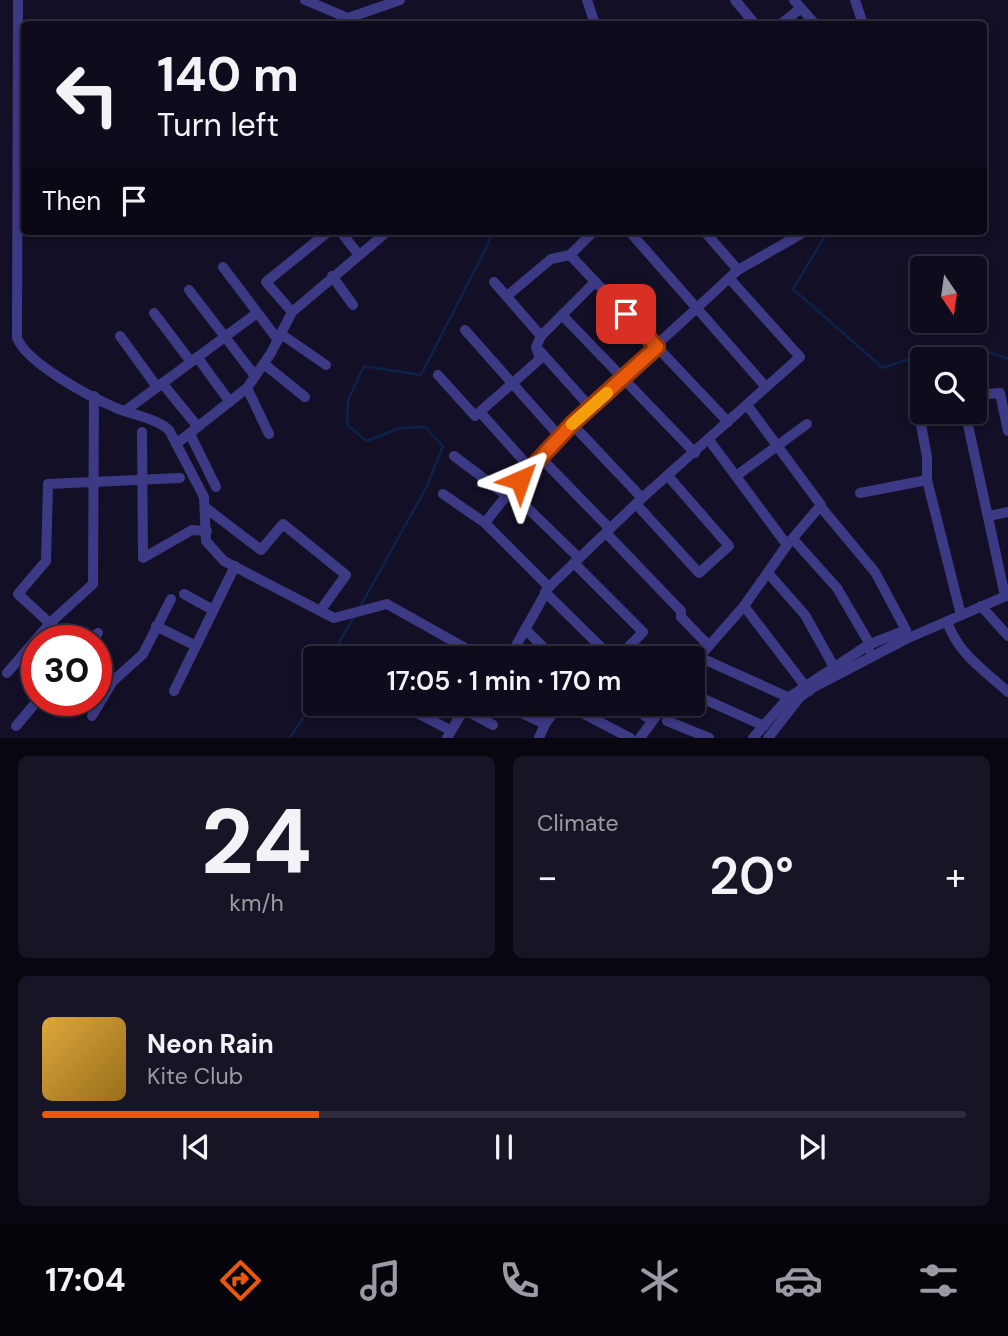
<!DOCTYPE html>
<meta charset="utf-8">
<style>
:root{--surface:#0e0b1c;--page:#171425;--text:#f1f3f6;--muted:#9b9ba3;--line:#2e2b3b;--accent:#ea580c}
body{margin:0;font-family:"DM Sans",sans-serif;background:var(--page);color:var(--text);height:100vh;display:flex;flex-direction:column;font-size:26px;white-space:nowrap}
*{box-sizing:border-box;margin:0}
p{font-size:23px;color:var(--muted)}
.icon{flex:none;width:38px;height:38px;fill:none;stroke:currentColor;stroke-width:2;stroke-linecap:round;stroke-linejoin:round}
.map{position:relative;height:738px;overflow:hidden}
.details{display:flex;flex-direction:column;gap:18px;padding:18px;background:#08060f;flex:1}
.details>*{flex:none}
.top-card{position:absolute;left:21px;top:21px;width:966px;height:214px;border-radius:7px;box-shadow:0 4px 10px #0003,0 0 0 2px var(--line);background:#0e0b1c;color:var(--text);overflow:hidden}
.needle{width:46px;rotate:167deg}
.tools{position:absolute;left:910px;top:256px;display:grid;gap:14px}
.tools a{display:grid;place-items:center;width:77px;height:77px;border-radius:7px;background:var(--surface);box-shadow:0 4px 10px #0003,0 0 0 2px var(--line);font-size:35px}
.speed{position:absolute;left:21px;top:625px;display:flex;gap:14px;font-size:35px;font-weight:700;text-align:center}
.speed>*{display:grid;place-content:center;width:91px;height:91px;border-radius:50%;background:var(--surface);box-shadow:0 4px 10px #0003,0 0 0 2px var(--line);line-height:1}
.speed .limit{border:10px solid #d22;background:#fff;color:#111}
.pin{position:absolute;display:grid;place-items:center;width:60px;height:60px;color:#fff;margin:-30px;border-radius:14px;box-shadow:0 4px 10px #0006}
.me{position:absolute;width:77px;margin:-38px;rotate:43deg;stroke-linejoin:round;filter:drop-shadow(0 0 5px #0008)}
.turn{display:flex;align-items:center;gap:24px;height:147px;padding:0 21px;font-size:32px}
.turn .icon{width:91px;height:91px;stroke-width:2.5}
.turn b{display:block;font-size:49px;line-height:60px}
.then{display:flex;align-items:center;height:66px;padding:0 21px;background:#0003;gap:14px;font-size:26px}
.big{font-size:52px;font-weight:600;line-height:1.1}
.details .widget{flex:1;display:flex;flex-direction:column;justify-content:center;gap:10px;min-width:0;padding:0 24px;border-radius:10px;background:var(--page)}
.details .dial{align-items:center;gap:0}
.dial b{font-size:91px;line-height:1}
.song{display:flex;align-items:center;gap:21px}
.cover{width:84px;height:84px;border-radius:10px;background:linear-gradient(135deg,hsl(40 70% 55%),hsl(40 70% 35%))}
.played{height:7px;border-radius:4px;background:linear-gradient(90deg,var(--accent) 30%,var(--line) 30%)}
.keys{display:flex;justify-content:space-around;direction:ltr}
.heat{display:flex;justify-content:space-between;align-items:center;font-size:38px;direction:ltr}
.details .tiles{flex:1;display:grid;gap:18px;grid-template-columns:1fr 1fr}
.widget:last-child{grid-column:span 2}
.trip{position:absolute;left:303px;top:646px;width:402px;height:70px;border-radius:7px;background:var(--surface);box-shadow:0 4px 10px #0003,0 0 0 2px var(--line);font-weight:600;line-height:70px;text-align:center}
.tabs{display:flex;height:112px;justify-content:space-around;align-items:center;background:#06040b;color:var(--muted)}
.tabs .icon{width:49px;height:49px}
.tabs .selected{color:var(--accent)}
.tabs b{font-size:32px;color:var(--text)}
.map>svg:first-child{display:block}
.lines{fill:none;stroke-linecap:round;stroke-linejoin:round}
.stream{stroke:#0c2248;stroke-width:2.5}
.street{stroke:#3d3a85;stroke-width:10}
.route-casing{stroke:#983908;stroke-width:18}
.route{stroke:#ea580c;stroke-width:12}
.slow{stroke:#f59e0b;stroke-width:12}
</style>
<div class="map">
<svg width="1008" height="738" viewBox="0 0 1008 738">
<rect width="100%" height="100%" fill="#130f26"/>
<g class="lines">
<g class="stream">
<path d="M828 231 793 289 883 368C923 353 968 340 1008 359"/>
<polyline points="360,607 427,486 443,446 425,427 400,428 367,441 347,425 348,400 364,366 421,375 488,244 492,231"/>
<polyline points="330,658 355,615"/>
<polyline points="290,738 315,699"/>
</g>
<g class="street">
<path d="M18 0 17 338C27 363 88 396 114 407 131 415 154 417 169 430L204 497 206 541 224 561 334 618 387 604 483 658"/>
<polyline points="305,0 348,18 400,0"/>
<polyline points="587,0 595,24"/>
<polyline points="735,0 755,24"/>
<polyline points="794,0 815,24"/>
<polyline points="855,0 863,24"/>
<polyline points="781,24 801,8"/>
<polyline points="340,231 359,255"/>
<polyline points="594,231 570,255 728,422"/>
<polyline points="629,231 766,387"/>
<path d="M704 231 738 270 729 278C646 357 554 431 485 523L549 587 642 498 800 357 729 278"/>
<polyline points="223,267 278,340"/>
<polyline points="738,270 801,234 800,231"/>
<polyline points="332,276 353,305"/>
<polyline points="494,282 541,336"/>
<polyline points="189,290 255,376"/>
<polyline points="507,296 551,259 570,255"/>
<polyline points="292,312 266,282 329,231"/>
<polyline points="154,313 191,362"/>
<polyline points="562,315 695,453"/>
<polyline points="465,330 560,437"/>
<polyline points="281,334 326,365"/>
<polyline points="120,336 157,387"/>
<polyline points="539,350 591,408"/>
<polyline points="197,357 230,402"/>
<polyline points="264,364 305,397"/>
<polyline points="438,375 475,416 540,359 536,347 541,336 595,282"/>
<polyline points="162,383 198,427"/>
<polyline points="247,388 269,434"/>
<polyline points="975,395 1000,393 1008,431"/>
<polyline points="917,403 927,457 927,480 961,615"/>
<polyline points="747,405 821,505 787,545"/>
<polyline points="125,411 257,313"/>
<polyline points="965,411 1005,596"/>
<polyline points="480,412 530,468"/>
<polyline points="572,424 642,498"/>
<polyline points="142,432 143,558 192,530 207,531"/>
<polyline points="190,434 216,487"/>
<polyline points="709,440 787,545 744,606 809,691"/>
<polyline points="176,444 247,388 271,353 292,312 388,231"/>
<polyline points="454,456 506,495"/>
<polyline points="541,458 610,529"/>
<polyline points="736,476 807,424"/>
<polyline points="510,491 579,558"/>
<polyline points="860,493 927,480"/>
<polyline points="443,494 485,523"/>
<polyline points="636,504 699,573 729,546 668,476"/>
<polyline points="206,508 261,550 283,524 346,575 320,611"/>
<polyline points="989,516 1008,512"/>
<polyline points="606,533 681,611 681,617 709,646"/>
<polyline points="793,539 837,588 868,641 869,650"/>
<polyline points="574,563 643,632 618,658"/>
<polyline points="768,573 805,615 834,667"/>
<polyline points="545,592 612,658"/>
<polyline points="184,594 213,610"/>
<polyline points="981,606 1008,636"/>
<path d="M947 621C957 653 984 670 1008 692"/>
<polyline points="156,626 196,646"/>
<polyline points="525,629 554,658"/>
<polyline points="68,640 18,594 46,561 48,484 180,478"/>
<polyline points="91,640 98,633"/>
<polyline points="631,644 644,658"/>
<polyline points="699,657 792,699"/>
<polyline points="509,658 549,587"/>
<polyline points="693,664 744,606"/>
<polyline points="7,673 50,623 93,584 94,396"/>
<polyline points="174,691 235,566"/>
<polyline points="695,695 764,726"/>
<polyline points="400,704 450,730"/>
<polyline points="454,704 493,725"/>
<polyline points="502,704 545,724 560,704"/>
<polyline points="565,704 630,738"/>
<polyline points="633,704 646,717"/>
<polyline points="92,716 113,681 143,654 171,599"/>
<polyline points="667,721 709,738"/>
<polyline points="16,726 38,700"/>
<polyline points="447,738 467,704"/>
<polyline points="539,738 545,724"/>
<polyline points="640,738 665,704"/>
<polyline points="753,738 788,698 868,645 906,630 875,572 820,506"/>
<polyline points="768,738 800,697 816,686 906,639 1008,595"/>
</g>
</g>
<g class="lines">
<defs>
<polyline id="route" points="520,480 572,424 657,347 626,314"/>
</defs>
<use href="#route" class="route-casing"/>
<use href="#route" class="route"/>
<polyline class="slow" points="572,424 607,393"/>
</g>
</svg>
<div class="tools">
<a><svg class="needle" viewBox="-14 -14 28 28"><path d="M0-13l5 13h-10z" fill="#e53935"/><path d="M0 13l5-13h-10z" fill="#9b9ba3"/></svg></a>
<a><svg class="icon" aria-label="search" viewBox="0 0 24 24"><circle cx="10" cy="10" r="6"/><path d="M15 15l6 6"/></svg></a>
</div>
<div class="speed"><div class="limit">30</div></div>
<div class="pin" style="left:626px;top:314px;background:#d93025"><svg class="icon" aria-label="arrive" viewBox="0 0 24 24"><path d="M6 21V4h12l-3 4 3 4H6"/></svg></div>
<svg class="me" style="left:520px;top:480px" viewBox="-20 -20 40 40"><path d="M0-17L14 15 0 8-14 15z" fill="#ea580c" stroke="#fff" stroke-width="4"/></svg>
<div class="trip">17:05 · 1 min · 170 m</div>
<div class="top-card">
<div class="turn"><svg class="icon" aria-label="left" viewBox="0 0 24 24"><path d="M17 20v-9H6M10 6l-5 5 5 5"/></svg><div><b>140 m</b>Turn left</div></div>
<div class="then">Then<svg class="icon" aria-label="arrive" viewBox="0 0 24 24"><path d="M6 21V4h12l-3 4 3 4H6"/></svg></div>
</div>
</div>
<section class="details">
<div class="tiles">
<div class="widget dial"><b>24</b><p>km/h</p></div>
<div class="widget"><p>Climate</p>
<div class="heat"><a>−</a><b class="big">20°</b><a>+</a></div>
</div>
<div class="widget">
<div class="song"><i class="cover"></i><div><b>Neon Rain</b><p>Kite Club</p></div></div>
<div class="played"></div>
<div class="keys"><svg class="icon" aria-label="previous" viewBox="0 0 24 24"><path d="M18 5L8 12l10 7zM5 5v14"/></svg><svg class="icon" aria-label="pause" viewBox="0 0 24 24"><path d="M8 5v14M16 5v14"/></svg><svg class="icon" aria-label="next" viewBox="0 0 24 24"><path d="M6 5l10 7-10 7zM19 5v14"/></svg></div>
</div>
</div>
</section>
<nav class="tabs">
<b>17:04</b>
<svg class="icon selected" aria-label="directions" viewBox="0 0 24 24"><path d="M12 3l9 9-9 9-9-9zM9 14v-3h6M13 9l2 2-2 2"/></svg>
<svg class="icon" aria-label="music" viewBox="0 0 24 24"><path d="M9 18V5l10-2v13"/><circle cx="6" cy="18" r="3"/><circle cx="16" cy="16" r="3"/></svg>
<svg class="icon" aria-label="phone" viewBox="0 0 24 24"><path d="M5 4h4l2 5-3 2q2 4 5 5l2-3 5 2v4C11 20 4 13 5 4z"/></svg>
<svg class="icon" aria-label="climate" viewBox="0 0 24 24"><path d="M12 3v18M4 7l16 10M4 17L20 7"/></svg>
<svg class="icon" aria-label="car" viewBox="0 0 24 24"><path d="M5 17H2v-5l4-1 3-4h7l3 4 3 1v5h-3M9 17h6M6 11h13"/><circle cx="7" cy="17" r="2"/><circle cx="17" cy="17" r="2"/></svg>
<svg class="icon" aria-label="filters" viewBox="0 0 24 24"><path d="M4 7h16M4 17h16"/><circle cx="9" cy="7" r="2"/><circle cx="15" cy="17" r="2"/></svg>
</nav>
